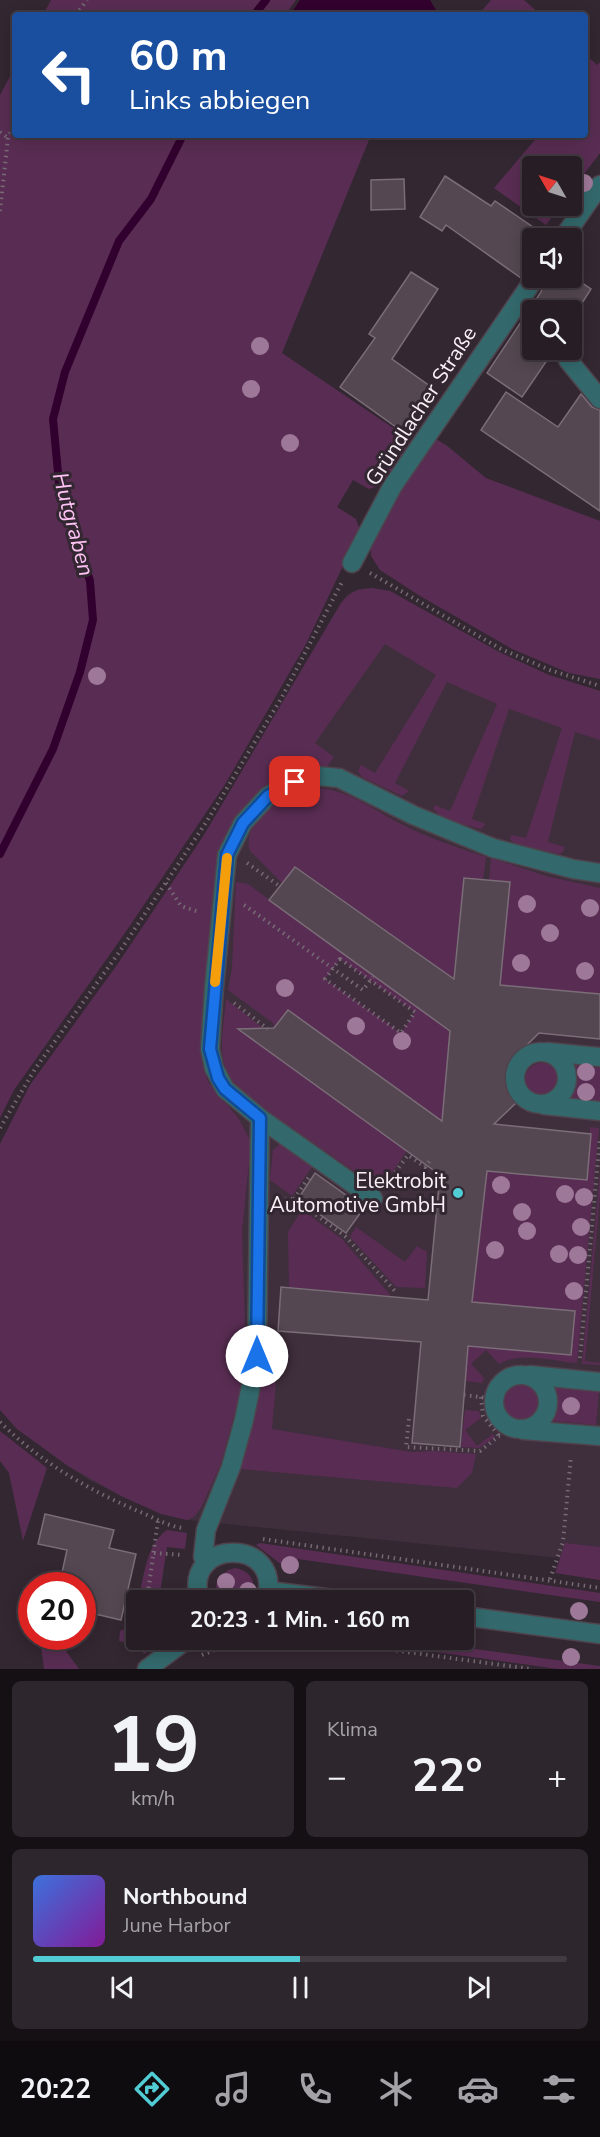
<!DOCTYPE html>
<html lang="de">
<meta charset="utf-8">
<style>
:root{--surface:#261d25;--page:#2e262d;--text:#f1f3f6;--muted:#a4a2a7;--line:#423b42;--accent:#51ccd5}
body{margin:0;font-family:"Nunito Sans",sans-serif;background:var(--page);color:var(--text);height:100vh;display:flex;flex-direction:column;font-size:22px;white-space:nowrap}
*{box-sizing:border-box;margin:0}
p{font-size:20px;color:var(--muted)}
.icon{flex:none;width:33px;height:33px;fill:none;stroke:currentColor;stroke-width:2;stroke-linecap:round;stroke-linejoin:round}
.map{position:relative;height:1669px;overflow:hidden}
.side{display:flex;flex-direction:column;gap:12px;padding:12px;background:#151014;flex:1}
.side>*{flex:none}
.guide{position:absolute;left:12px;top:12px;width:576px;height:126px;border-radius:6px;box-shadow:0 3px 15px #0003,0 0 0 2px var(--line);background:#1a4fa0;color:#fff;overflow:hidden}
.needle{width:39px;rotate:309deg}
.controls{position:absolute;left:522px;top:156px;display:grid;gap:12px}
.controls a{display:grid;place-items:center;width:60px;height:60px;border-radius:6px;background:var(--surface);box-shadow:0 3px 15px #0003,0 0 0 2px var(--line);font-size:30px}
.speed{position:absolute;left:18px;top:1572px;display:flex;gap:12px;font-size:30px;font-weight:700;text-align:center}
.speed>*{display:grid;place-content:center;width:78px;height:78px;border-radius:50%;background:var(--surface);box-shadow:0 3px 15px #0003,0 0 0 2px var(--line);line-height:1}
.speed .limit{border:9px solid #d22;background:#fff;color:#111}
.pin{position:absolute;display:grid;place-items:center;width:51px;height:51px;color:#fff;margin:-26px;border-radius:12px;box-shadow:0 3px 9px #0006}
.me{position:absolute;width:66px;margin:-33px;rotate:0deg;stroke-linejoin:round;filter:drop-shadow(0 0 4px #0008)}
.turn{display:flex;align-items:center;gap:21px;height:126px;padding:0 18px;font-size:27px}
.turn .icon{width:78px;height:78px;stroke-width:2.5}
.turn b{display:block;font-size:42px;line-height:51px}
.big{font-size:45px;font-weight:700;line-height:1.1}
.side .widget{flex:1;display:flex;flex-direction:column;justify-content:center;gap:9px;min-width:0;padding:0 21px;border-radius:9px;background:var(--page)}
.side .dial{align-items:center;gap:0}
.dial b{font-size:78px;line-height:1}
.song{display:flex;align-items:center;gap:18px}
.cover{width:72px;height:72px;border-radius:9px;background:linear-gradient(135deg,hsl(220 70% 55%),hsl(290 70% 35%))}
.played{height:6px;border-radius:3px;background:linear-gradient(90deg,var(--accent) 50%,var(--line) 50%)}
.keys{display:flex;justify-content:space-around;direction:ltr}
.heat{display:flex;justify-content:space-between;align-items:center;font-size:33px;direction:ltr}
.side .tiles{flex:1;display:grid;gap:12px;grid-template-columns:1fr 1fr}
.widget:last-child{grid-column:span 2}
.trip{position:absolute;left:126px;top:1590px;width:348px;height:60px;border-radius:6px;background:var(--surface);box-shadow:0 3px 15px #0003,0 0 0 2px var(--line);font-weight:700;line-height:60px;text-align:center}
.dock{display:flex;height:96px;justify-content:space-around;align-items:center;background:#0f0c0f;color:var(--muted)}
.dock .icon{width:42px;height:42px}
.dock .selected{color:var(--accent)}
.dock b{font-size:27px;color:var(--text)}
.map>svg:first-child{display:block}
.built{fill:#3f2e3c}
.green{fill:#592d53;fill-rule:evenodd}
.water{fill:#32002e}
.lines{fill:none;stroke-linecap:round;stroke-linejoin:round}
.stream{stroke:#32002e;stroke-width:8}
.building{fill:#544751;stroke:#7b6d78;stroke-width:1.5}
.minor-casing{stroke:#4f434d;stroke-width:21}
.path{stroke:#766b74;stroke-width:4;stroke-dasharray:1.5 4.5;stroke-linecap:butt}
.minor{stroke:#33696c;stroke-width:18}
.tree{fill:#9e7898}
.route-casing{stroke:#114b97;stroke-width:15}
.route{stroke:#1a73e8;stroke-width:10}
.slow{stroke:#f59e0b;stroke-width:10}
.poi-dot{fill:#51ccd5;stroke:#332731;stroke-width:2}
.labels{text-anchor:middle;stroke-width:6;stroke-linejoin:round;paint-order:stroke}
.street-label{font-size:21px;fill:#faf1f8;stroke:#332731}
.poi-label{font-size:21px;fill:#faf1f8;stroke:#332731;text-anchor:end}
.water-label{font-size:22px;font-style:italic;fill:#ffc3f5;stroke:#332731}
</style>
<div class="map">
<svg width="600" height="1669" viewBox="0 0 600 1669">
<rect width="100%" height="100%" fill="#332731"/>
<polygon class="built" points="372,588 390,591 499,652 549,675 600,691 600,1562 187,1520 161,1514 89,1480 68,1466 17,1429 0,1410 0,1144 30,1085 117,965 204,835 341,603 348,594 358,589"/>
<g class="green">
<polygon points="51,0 296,0 285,15 43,15"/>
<polygon points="491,0 524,0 541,15 478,15"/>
<polygon points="585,54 597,65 600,62 600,153 572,190 572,166 532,166 532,206 560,206 546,225 494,188 539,135 585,135"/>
<polygon points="15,67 15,135 371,135 282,353 411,440 382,485 369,489 353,480 337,507 356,519 360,530 306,644 224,786 125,933 14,1090 0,1118 0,95"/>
<polygon points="432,437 446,445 486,478 600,521 600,679 569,673 512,649 420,596 380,570 371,556 371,542 400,486"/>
<path d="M372 588 390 591 499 652 549 675 600 691V740L575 732 548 842 565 847 562 853 558 854 514 843 510 839 511 835 526 838 562 728 509 709 472 819 486 824 481 829C467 825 442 821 433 808L435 805 450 811 497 704 447 682 395 783 409 791 402 796 362 777 358 771 361 765 375 773 436 675 385 644 315 743 334 757 326 768C319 768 310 767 303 768 257 778 222 828 216 872L201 1045 202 1063 208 1082 239 1119 251 1142 242 1231 246 1358 240 1394 220 1466 201 1508 194 1517 187 1520 161 1514 121 1496 68 1466 17 1429 0 1410V1144L30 1085 117 965 204 835 341 603C350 592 357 589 372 588Z"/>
<path d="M310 788C347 787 371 809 403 825 429 838 458 848 486 857L483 880 464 878 453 978 296 867 282 883 250 851C240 821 286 794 310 788Z"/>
<polygon points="491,858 546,876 600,888 600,994 500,985 510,882 489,880"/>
<path d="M236 882 248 884 429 1016 450 1025 442 1121 288 1010 274 1029 273 1023 228 990 232 968ZM340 959 415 1012 401 1033 325 979Z"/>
<path d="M226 999 264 1029H239L407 1150C397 1165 389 1185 368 1181L243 1094C213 1065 223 1037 226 999Z"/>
<circle cx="542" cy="1080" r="17"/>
<path d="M574 1065 600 1068V1103L570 1100C578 1089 578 1078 574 1065Z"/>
<path d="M590 1127 599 1128 577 1363C552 1361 521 1351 499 1364L486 1350 471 1364 484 1378 482 1383 465 1381 468 1346 571 1355 575 1311 472 1302 487 1171 587 1180Z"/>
<polygon points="280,1144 312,1167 292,1196 270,1180 273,1150"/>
<polygon points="600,1173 600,1196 585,1361 600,1363 600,1365 582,1364"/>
<polygon points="302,1210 342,1239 391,1296 289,1287 288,1232"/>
<polygon points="356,1227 405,1262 417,1246 427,1252 425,1288 396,1287 350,1237"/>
<polygon points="270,1376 276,1383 272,1429 411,1452 434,1451 476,1454 472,1473 457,1488 241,1469 241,1460 260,1385 266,1377"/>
<circle cx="521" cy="1402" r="17"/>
<polygon points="555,1387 599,1391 596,1425 552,1421 557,1408"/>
<polygon points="465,1410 479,1411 481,1418 465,1430 477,1446 493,1434 495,1437 479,1448 461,1447"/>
<polygon points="0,1431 47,1468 23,1541 9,1473 0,1461"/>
<path d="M167 1530 187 1533 185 1549 167 1547 159 1600H136V1640H164L144 1654 133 1637 125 1642 119 1641 120 1631 129 1627 135 1600H138C144 1578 146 1544 167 1530Z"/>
<polygon points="260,1543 600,1593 600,1602 298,1559 295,1575 256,1545"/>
<polygon points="565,1543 600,1547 600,1580 555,1573"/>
<path d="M235 1568C252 1571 259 1585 249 1600H220L216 1588 217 1580 228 1570Z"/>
<polygon points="40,1637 70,1637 66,1651 79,1669 44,1669"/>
<polygon points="348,1640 410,1640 600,1666 600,1669 558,1669"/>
</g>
<polygon class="water" points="300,0 430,0 437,12 434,15 290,15"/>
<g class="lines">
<g class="stream">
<polyline points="254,15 266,0"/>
<polyline points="0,854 53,749 80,672 93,620 90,581 59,483 53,419 65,372 119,241 151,199 183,135"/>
</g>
</g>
<g class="building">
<polygon points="445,176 491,206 495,201 549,238 532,238 532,267 521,278 446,225 442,231 420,217"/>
<polygon points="404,179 405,209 371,210 371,180"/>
<polygon points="411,272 438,289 392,359 434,389 403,432 340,387 375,338 369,334"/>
<polygon points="572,276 591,289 572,319 572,310 532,310 532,350 554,350 522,397 487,373 541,292 546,278"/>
<polygon points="506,392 558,427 581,394 592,407 600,410 600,511 481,430"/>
<polygon points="295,867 454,979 464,878 510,882 500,985 600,994 600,1039 539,1033 512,1060 507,1071 507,1082 511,1094 517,1102 494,1124 591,1134 587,1180 487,1171 472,1302 575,1311 571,1355 468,1346 460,1447 412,1443 421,1342 278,1331 281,1287 428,1300 440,1175 238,1029 274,1028 288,1010 442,1121 450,1031 269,900"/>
<polygon points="315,1173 364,1208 346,1233 298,1199"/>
<polygon points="45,1514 114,1530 109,1548 136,1554 121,1620 82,1611 82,1586 59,1586 67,1550 38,1544"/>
</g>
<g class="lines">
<defs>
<g id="minor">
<polyline points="563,238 600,185"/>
<polyline points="568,360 600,399"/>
<polyline points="352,563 392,487 535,278"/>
<circle cx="541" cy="1078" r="26"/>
<polyline points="548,1052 600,1057"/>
<polyline points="544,1105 600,1111"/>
<polyline points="373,1198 260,1118 225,1089 214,1068 210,1049 214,988 227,855 243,823 268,796 295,782 318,776 339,778 413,815 493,848 573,869 600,873"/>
<circle cx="521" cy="1402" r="27"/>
<polyline points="530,1375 600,1382"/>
<polyline points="523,1430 600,1436"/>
<polyline points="207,1562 203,1557 206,1530 231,1467 244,1420 257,1356 260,1118"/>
<polyline points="269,1591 342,1600"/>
<path d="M200 1600C180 1538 285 1536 266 1600"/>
<polyline points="464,1616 600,1634"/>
<polyline points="147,1669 186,1640"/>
</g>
</defs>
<use href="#minor" class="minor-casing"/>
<g class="path">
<polyline points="76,15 87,0"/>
<polyline points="0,132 8,138"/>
<polyline points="0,211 8,138 15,123"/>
<polyline points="370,573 501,649 550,670 600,686"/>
<polyline points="247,863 281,887"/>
<polyline points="166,883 181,906 199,912"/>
<polyline points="244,905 363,990 373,977"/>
<polygon points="340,959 415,1012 401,1033 325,979"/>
<polyline points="234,1003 268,1029"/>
<polyline points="507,1076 514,1076"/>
<polyline points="0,1128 35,1069 120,951 207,821 282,697 343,580"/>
<polyline points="388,1182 408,1155 425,1167 431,1159"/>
<polyline points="294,1199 309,1177"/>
<polyline points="279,1200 294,1199 345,1236 395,1291"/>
<polyline points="580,1358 600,1138"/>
<polyline points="464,1395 494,1399"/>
<polyline points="481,1397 483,1416 499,1436"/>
<polyline points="409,1419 406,1447 480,1451 499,1436 503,1437"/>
<path d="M0 1422C41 1463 92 1492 145 1514 158 1520 171 1527 184 1528"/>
<polyline points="263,1539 600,1588"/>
<polyline points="154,1553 183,1555"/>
<polyline points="550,1579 563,1542 571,1456"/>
<polyline points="147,1600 158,1520"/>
<polyline points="319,1640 531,1669"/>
<polyline points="202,1655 240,1640"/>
</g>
<use href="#minor" class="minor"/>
</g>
<g class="tree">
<circle cx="584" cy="183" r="9"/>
<circle cx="260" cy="346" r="9"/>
<circle cx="251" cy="389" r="9"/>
<circle cx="290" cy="443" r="9"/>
<circle cx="97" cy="676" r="9"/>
<circle cx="527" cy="904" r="9"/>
<circle cx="590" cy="908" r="9"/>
<circle cx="550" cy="933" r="9"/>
<circle cx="521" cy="963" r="9"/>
<circle cx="585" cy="971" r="9"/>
<circle cx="285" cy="988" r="9"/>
<circle cx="356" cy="1026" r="9"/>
<circle cx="402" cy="1041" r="9"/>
<circle cx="586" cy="1072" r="9"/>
<circle cx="586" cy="1092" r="9"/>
<circle cx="501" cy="1185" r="9"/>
<circle cx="565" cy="1194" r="9"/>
<circle cx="584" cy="1197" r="9"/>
<circle cx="522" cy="1212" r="9"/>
<circle cx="581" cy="1227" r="9"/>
<circle cx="527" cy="1231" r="9"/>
<circle cx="495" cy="1250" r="9"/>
<circle cx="559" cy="1254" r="9"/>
<circle cx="578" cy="1255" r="9"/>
<circle cx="574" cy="1291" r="9"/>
<circle cx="571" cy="1406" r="9"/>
<circle cx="290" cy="1565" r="9"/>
<circle cx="226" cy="1582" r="9"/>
<circle cx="248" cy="1591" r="9"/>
<circle cx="579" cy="1611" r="9"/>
<circle cx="571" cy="1657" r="9"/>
</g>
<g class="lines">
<defs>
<polyline id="route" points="257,1356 260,1118 225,1089 218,1078 210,1049 227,855 243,823 268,796 295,782"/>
</defs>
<use href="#route" class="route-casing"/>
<use href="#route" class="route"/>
<polyline class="slow" points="215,982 227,858"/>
</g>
<circle class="poi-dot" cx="458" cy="1193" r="6"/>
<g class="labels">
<g class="street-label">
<text transform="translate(421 406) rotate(-57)" y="7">Gründlacher Straße</text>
</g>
<g class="poi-label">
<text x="446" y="1188">Elektrobit<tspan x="446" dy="24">Automotive GmbH</tspan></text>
</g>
<g class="water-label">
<text transform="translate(74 524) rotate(75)" y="8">Hutgraben</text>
</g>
</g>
</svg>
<div class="controls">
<a><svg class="needle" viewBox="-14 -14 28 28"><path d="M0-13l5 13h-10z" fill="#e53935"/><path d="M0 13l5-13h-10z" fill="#a4a2a7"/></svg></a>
<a><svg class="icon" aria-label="sound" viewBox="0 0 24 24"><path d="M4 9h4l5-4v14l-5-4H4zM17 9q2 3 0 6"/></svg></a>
<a><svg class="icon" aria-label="search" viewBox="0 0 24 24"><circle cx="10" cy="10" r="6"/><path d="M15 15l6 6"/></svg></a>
</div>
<div class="speed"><div class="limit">20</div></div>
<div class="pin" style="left:295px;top:782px;background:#d93025"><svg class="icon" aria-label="arrive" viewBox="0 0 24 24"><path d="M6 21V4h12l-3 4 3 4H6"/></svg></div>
<svg class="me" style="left:257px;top:1356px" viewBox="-20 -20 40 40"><circle r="19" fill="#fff"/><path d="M0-13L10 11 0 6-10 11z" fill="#1a73e8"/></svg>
<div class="trip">20:23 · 1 Min. · 160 m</div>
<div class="guide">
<div class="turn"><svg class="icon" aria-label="left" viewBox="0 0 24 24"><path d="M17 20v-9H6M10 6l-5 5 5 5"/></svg><div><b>60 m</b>Links abbiegen</div></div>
</div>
</div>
<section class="side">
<div class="tiles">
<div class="widget dial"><b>19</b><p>km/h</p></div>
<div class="widget"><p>Klima</p>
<div class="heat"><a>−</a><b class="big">22°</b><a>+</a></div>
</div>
<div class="widget">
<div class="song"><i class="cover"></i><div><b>Northbound</b><p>June Harbor</p></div></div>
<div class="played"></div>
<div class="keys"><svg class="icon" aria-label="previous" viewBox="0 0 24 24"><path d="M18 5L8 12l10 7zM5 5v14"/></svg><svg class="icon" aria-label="pause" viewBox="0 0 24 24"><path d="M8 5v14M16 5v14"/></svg><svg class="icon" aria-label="next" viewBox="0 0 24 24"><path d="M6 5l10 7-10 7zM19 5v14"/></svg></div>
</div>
</div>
</section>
<nav class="dock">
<b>20:22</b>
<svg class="icon selected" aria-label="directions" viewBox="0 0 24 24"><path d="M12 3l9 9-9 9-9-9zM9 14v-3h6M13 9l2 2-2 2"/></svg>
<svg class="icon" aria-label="music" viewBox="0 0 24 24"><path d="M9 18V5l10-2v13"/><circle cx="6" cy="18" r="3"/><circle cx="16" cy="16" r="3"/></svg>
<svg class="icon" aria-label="phone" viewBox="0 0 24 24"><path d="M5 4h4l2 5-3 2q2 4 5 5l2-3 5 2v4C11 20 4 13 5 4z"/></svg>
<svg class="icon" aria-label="climate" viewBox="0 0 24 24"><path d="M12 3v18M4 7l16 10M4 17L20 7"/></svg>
<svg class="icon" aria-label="car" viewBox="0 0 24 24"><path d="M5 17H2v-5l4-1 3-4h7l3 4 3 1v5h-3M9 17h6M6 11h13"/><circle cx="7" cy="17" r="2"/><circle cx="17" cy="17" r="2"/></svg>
<svg class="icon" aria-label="filters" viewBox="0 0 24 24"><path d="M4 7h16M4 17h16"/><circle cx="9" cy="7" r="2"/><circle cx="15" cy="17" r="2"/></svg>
</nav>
